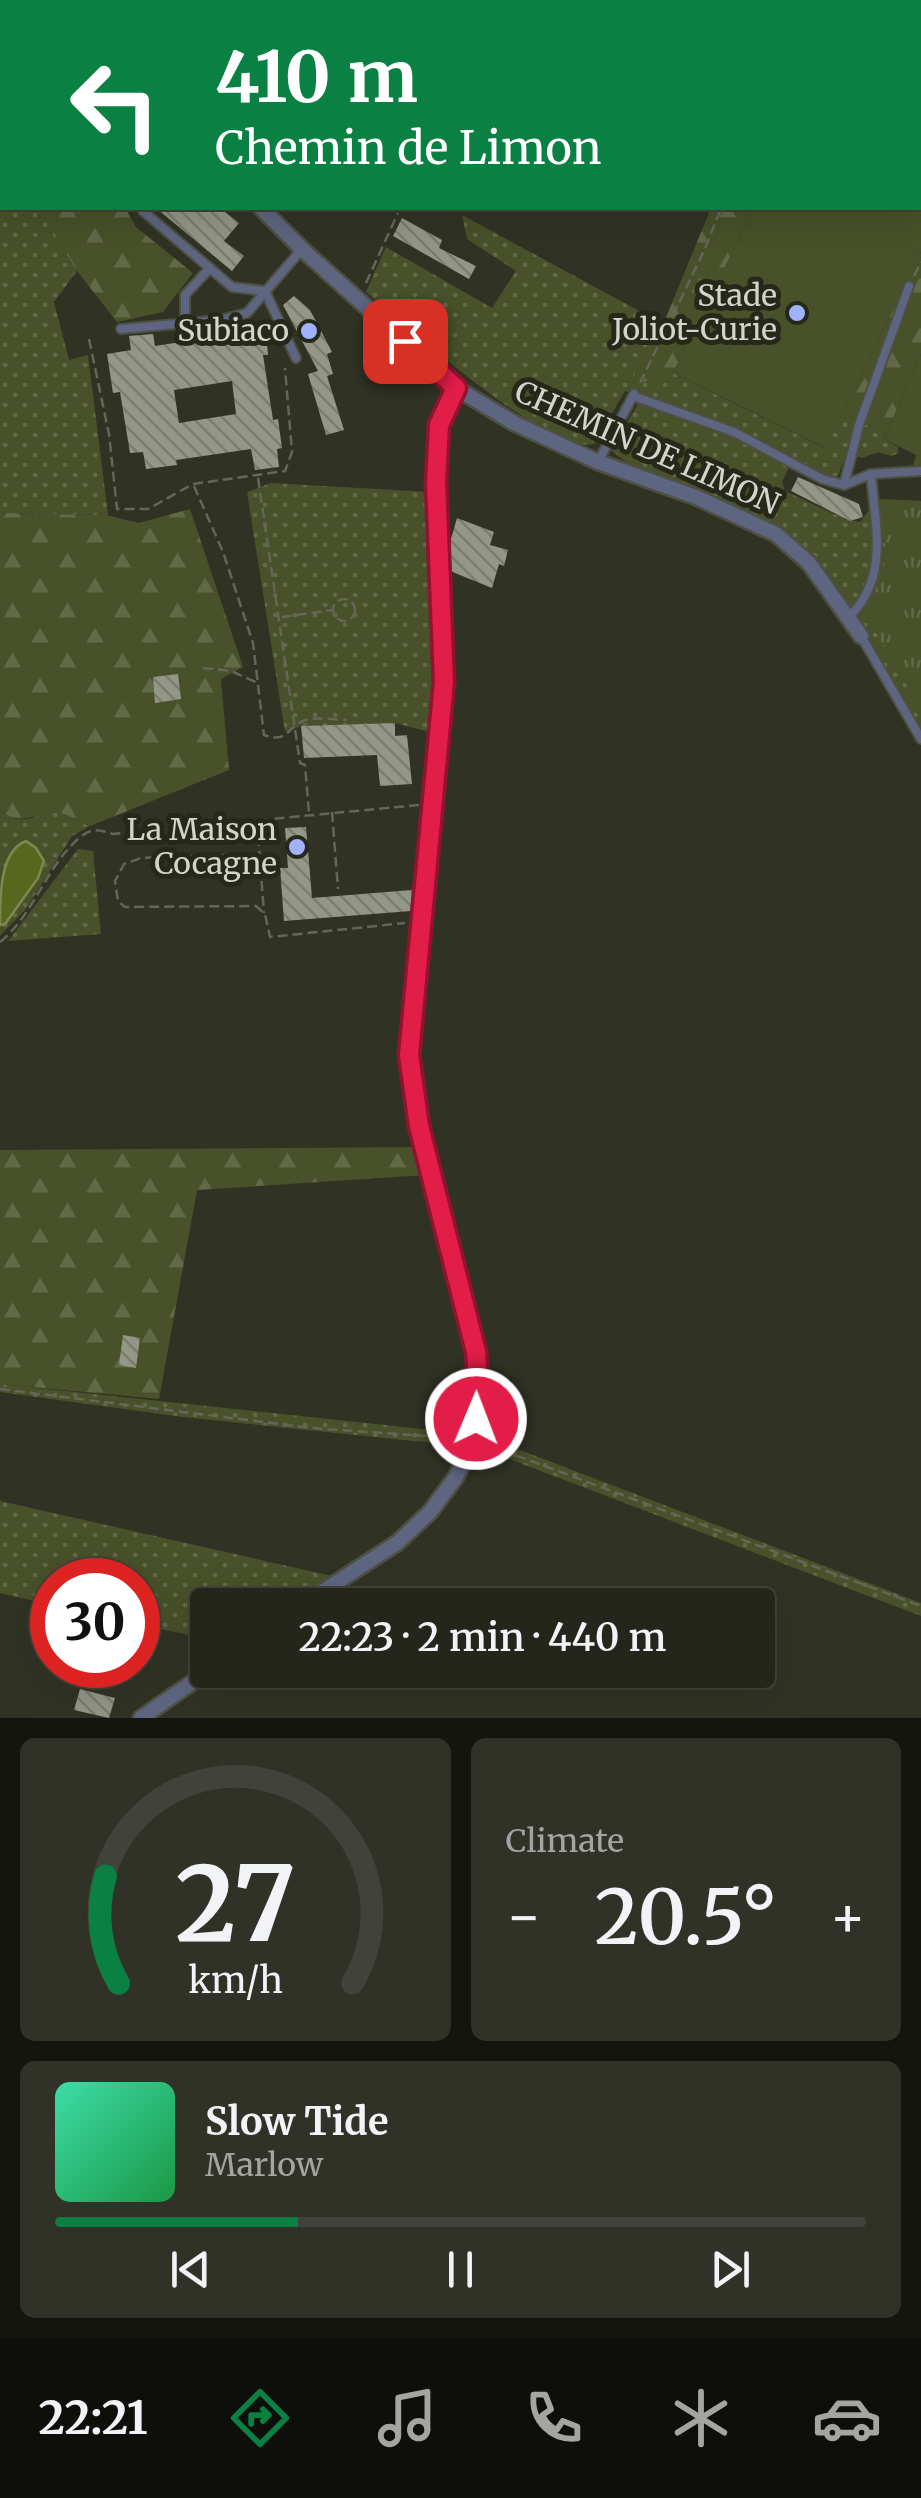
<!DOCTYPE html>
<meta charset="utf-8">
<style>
:root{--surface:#24261b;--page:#303228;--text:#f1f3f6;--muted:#a3a5a3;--line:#41433a;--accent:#0b8043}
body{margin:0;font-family:Merriweather,serif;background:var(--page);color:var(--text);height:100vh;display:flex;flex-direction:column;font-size:38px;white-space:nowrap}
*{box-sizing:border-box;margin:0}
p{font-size:32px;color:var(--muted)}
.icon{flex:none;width:55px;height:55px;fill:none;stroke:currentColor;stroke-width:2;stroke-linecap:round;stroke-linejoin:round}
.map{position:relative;height:1718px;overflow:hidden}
.drawer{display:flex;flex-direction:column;gap:20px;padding:20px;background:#14150f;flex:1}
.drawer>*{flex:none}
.guide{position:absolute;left:0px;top:0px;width:922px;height:210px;box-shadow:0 10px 40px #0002,0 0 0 2px var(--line);background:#0b8043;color:#fff;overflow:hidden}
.speed{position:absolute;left:30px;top:1558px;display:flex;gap:20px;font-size:50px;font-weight:700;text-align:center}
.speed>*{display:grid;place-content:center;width:130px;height:130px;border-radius:50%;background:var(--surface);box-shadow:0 10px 40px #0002,0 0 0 2px var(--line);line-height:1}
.speed .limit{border:15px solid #d22;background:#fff;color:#111}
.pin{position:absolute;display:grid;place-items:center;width:85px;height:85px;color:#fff;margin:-42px;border-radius:20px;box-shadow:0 5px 15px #0006}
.me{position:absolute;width:110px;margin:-55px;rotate:1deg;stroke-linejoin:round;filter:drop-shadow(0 0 8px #0008)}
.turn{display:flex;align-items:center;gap:35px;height:210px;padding:0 50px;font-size:45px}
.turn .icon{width:130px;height:130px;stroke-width:2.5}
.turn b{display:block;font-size:70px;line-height:85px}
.big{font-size:75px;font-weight:600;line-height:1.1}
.drawer .card{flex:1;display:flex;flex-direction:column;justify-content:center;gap:15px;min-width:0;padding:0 35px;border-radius:15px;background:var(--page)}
.drawer .dial{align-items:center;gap:0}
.dial svg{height:260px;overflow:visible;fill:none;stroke:var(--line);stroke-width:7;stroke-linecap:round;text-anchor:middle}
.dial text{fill:var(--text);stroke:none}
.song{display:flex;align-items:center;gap:30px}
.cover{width:120px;height:120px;border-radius:15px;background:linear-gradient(135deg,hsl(160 70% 55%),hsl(140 70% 35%))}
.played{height:10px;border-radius:5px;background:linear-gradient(90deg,var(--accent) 30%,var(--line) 30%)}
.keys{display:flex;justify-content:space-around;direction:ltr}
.heat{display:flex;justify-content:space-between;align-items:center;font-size:55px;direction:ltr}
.drawer .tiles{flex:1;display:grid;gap:20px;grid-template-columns:1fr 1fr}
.card:last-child{grid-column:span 2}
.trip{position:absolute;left:190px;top:1588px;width:585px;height:100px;border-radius:10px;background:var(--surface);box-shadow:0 10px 40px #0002,0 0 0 2px var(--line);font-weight:600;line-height:100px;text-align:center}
.tab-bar{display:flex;height:160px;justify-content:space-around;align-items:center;background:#0e0f0b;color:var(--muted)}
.tab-bar .icon{width:70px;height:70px}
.tab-bar .current{color:var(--accent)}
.tab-bar b{font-size:45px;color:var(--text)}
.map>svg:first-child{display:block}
.grass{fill:url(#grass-dots)}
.forest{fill:url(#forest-firs)}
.park{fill:url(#park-tufts)}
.pitch{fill:#485129}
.water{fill:#59671e;stroke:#7d8852;stroke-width:2.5}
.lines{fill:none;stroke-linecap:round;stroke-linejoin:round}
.stream{stroke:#7d8852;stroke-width:5}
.building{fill:url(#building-back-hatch);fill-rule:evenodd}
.service-casing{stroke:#4d5042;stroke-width:12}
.minor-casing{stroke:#4d5042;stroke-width:19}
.path{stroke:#636659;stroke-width:2.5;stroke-dasharray:10 5;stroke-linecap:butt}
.service{stroke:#5e6580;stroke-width:8}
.minor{stroke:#5e6580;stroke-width:14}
.route-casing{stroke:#92132f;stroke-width:25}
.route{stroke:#e11d48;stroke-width:18}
.poi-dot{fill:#a1b2fd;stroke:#26291a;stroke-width:4}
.labels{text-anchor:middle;stroke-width:10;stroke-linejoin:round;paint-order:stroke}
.poi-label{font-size:30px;fill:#d2d5cb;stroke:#26291a;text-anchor:end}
.street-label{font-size:30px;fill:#d2d5cb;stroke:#26291a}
</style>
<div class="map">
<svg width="921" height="1718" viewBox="0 0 921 1718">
<defs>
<pattern id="grass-dots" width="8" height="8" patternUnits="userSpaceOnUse" patternTransform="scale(2.5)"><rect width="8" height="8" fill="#485129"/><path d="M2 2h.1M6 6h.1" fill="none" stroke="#626947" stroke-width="1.8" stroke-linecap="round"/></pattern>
<pattern id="forest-firs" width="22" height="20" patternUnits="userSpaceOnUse" patternTransform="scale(2.5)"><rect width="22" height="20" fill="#485129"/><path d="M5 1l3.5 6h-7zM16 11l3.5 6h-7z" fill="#626947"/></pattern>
<pattern id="park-tufts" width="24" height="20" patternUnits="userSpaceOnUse" patternTransform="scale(2.5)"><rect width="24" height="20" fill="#485129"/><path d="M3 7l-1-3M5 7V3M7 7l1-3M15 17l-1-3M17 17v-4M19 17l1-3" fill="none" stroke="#626947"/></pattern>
<pattern id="building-back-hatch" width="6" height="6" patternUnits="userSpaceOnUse" patternTransform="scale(2.5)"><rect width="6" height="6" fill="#939785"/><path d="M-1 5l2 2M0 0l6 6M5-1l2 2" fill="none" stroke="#7a7d6f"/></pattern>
</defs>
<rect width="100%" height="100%" fill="#303324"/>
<g class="grass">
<polygon points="0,178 2,208 39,208 43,211 77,271 54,302 69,360 88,355 108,515 0,513"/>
<path d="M462 215 665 325 666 381 673 373 825 448 843 413 886 434 884 439 898 447V453L892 456 878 452 862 458 856 456 854 433 838 476 826 478C787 457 748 435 707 418 680 406 653 401 625 391L594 444C550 456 404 324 366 292L386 247 492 308 516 271 467 239Z"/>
<path d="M638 404 733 436 789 467 782 482 785 491 836 515 842 513 844 519 860 522 878 499 921 501V729L856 617 874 592 856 610 848 606C821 579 795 545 765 523 718 488 653 489 611 450Z"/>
<polygon points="271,483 429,492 436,688 433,733 395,723 301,726 285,732 247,492"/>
<path d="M0 810C25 832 38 808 61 813 70 815 80 823 90 826L72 836 26 909 0 936Z"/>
<polygon points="78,849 93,851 101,934 8,941"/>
<polygon points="0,1384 469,1434 462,1446 183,1417 0,1392"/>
<polygon points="486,1437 921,1603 921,1616 483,1449"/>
<polygon points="0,1501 332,1576 291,1605 208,1605 207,1639 138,1624 138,1580 52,1580 52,1605 0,1593"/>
</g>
<g class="forest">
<polygon points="39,208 125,208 136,227 193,273 163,312 117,322 77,271"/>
<polygon points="711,208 754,208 673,373 667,381 630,382 660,332"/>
<polygon points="921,252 921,354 886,434 843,413"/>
<path d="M190 509 243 667 221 679 229 770 90 826C80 823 67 813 58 813 35 811 21 829 0 810V513L105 515 139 523Z"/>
<polygon points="421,1147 426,1175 197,1190 159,1399 0,1384 0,1150"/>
</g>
<path class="park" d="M878 499 921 501V710L863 610C894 564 886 551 878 499Z"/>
<g class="pitch">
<polygon points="921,176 921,252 826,448 673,373 754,208 920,208"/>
<polygon points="921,354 921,465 920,468 913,465 916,455 884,439"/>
</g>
<path class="water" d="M26 841 36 848 44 861 38 878 5 924 0 925C0 894 0 851 26 841Z"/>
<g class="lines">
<polyline class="stream" points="620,0 626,2"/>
</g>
<g class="building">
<polygon points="156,208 220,208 239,223 224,241 244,256 232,271"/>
<polygon points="402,218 442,240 439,248 476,266 469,279 393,236"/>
<polygon points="294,296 310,310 332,352 327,354 333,374 327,376 344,430 326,435 308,374 318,371 283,305"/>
<path d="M265 321 268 355H263L273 420 278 419 282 448 277 449 279 467 255 470 251 449 176 460 177 465 146 469 143 452 130 453 120 392 113 393 107 354 131 350 129 336 153 334 155 346 233 334 232 326ZM232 381 236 414 179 423 174 390Z"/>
<polygon points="798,477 859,504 863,517 850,521 791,491"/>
<polygon points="457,518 494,532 490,545 508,550 504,566 499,564 492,588 450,571 449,546"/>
<polygon points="178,674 181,699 155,703 153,677"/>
<polygon points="395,723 395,736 407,735 412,784 380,786 377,755 304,758 301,726"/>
<polygon points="306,827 312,898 412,890 411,911 284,921 280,868 288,868 285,828"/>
<polygon points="123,1335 140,1338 136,1368 119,1365"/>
<polygon points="80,1689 115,1698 109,1718 74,1710"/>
</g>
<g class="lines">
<defs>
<g id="service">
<polyline points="144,208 143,211 232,287 265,291 296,358"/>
<polyline points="185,323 185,295 210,268"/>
<polyline points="121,329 220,320 247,313 302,249"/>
<polyline points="633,396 734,432 822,479 844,485 859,425 909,286"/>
<polyline points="598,462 634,394"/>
<polyline points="844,485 871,474 921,471"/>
<path d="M848 618C890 578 875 526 871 474"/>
<polyline points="861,636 921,739"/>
</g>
<g id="minor">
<polyline points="0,136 2,136"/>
<polyline points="261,208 302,249 456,388 514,423 598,462 696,497 776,534 809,563 861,636"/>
<polyline points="302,1605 397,1543 430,1512 456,1477 474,1440 479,1398 476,1352 419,1126 409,1055 444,682 435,482 439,425 456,388"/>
<polyline points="141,1718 210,1670"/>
</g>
</defs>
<use href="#service" class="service-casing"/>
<use href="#minor" class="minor-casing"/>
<g class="path">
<polyline points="740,0 741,2"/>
<polyline points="773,0 775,2"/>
<polyline points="831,2 832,0"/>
<polyline points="920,132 921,133"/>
<polyline points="914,276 921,262"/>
<polyline points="366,283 398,213"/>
<polyline points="89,339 109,434 117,509 148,509 193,484 285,471 292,452 285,368"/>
<polyline points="640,383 705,249 721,208"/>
<polyline points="258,478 300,763 305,765 309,813"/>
<path d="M194 486 223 552 253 643 264 735C288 743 286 729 303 721 314 716 335 720 347 720"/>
<circle cx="344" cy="610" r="11"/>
<polyline points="282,617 332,610"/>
<polyline points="203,668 231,671 258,683"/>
<polyline points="332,812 338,889"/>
<polyline points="257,821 264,913"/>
<polyline points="260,854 141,858 124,864 115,881 118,901 125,907 256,906 265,914 270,937 405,923"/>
<path d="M0 942C35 914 48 861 83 835 93 827 103 831 113 834L419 805"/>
<polyline points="0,1389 311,1428 456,1438"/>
<polyline points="488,1445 921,1606"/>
</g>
<use href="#service" class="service"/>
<use href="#minor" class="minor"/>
</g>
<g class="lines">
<defs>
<polyline id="route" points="405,341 456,388 439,425 436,482 444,682 409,1055 419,1126 476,1352 479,1398 476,1419"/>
</defs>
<use href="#route" class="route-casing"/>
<use href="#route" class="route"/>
</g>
<g class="poi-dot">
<circle cx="797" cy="313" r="10"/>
<circle cx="309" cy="331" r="10"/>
<circle cx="297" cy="847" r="10"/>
</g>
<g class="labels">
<g class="poi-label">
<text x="777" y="306">Stade<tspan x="777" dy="34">Joliot-Curie</tspan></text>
<text x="289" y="341">Subiaco</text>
<text x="277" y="840">La Maison<tspan x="277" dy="34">Cocagne</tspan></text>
</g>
<g class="street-label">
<text transform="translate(647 448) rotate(24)" y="10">CHEMIN DE LIMON</text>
</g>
</g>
</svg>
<div class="speed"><div class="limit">30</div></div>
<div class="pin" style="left:405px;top:341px;background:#d93025"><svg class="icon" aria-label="arrive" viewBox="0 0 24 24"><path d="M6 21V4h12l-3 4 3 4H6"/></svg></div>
<svg class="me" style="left:476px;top:1419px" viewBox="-20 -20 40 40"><circle r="17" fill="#e11d48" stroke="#fff" stroke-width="3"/><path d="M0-11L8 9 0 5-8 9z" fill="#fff"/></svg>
<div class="trip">22:23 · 2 min · 440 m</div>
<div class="guide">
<div class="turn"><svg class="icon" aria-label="left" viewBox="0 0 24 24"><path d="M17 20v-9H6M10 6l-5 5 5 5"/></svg><div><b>410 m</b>Chemin de Limon</div></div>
</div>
</div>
<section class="drawer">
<div class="tiles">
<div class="card dial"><svg viewBox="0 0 100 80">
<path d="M14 69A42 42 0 1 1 86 69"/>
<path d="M14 69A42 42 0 0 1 10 36" stroke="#0b8043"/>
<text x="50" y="56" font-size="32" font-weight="700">27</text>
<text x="50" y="72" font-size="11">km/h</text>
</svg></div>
<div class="card"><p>Climate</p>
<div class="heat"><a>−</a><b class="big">20.5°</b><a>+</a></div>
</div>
<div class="card">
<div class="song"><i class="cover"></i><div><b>Slow Tide</b><p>Marlow</p></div></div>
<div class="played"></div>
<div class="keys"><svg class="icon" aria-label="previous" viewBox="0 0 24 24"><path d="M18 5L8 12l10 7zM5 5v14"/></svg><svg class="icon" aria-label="pause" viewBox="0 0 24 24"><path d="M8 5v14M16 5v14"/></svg><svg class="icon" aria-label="next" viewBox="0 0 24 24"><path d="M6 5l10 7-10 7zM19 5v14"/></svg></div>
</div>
</div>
</section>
<nav class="tab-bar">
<b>22:21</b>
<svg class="icon current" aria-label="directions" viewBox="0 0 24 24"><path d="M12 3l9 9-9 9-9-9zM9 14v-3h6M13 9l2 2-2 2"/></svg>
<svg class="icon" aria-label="music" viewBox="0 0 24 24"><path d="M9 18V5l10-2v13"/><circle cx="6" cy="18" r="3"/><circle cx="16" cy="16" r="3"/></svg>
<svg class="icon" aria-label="phone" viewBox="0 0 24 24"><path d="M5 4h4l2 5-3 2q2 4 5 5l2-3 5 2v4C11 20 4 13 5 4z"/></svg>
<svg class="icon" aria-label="climate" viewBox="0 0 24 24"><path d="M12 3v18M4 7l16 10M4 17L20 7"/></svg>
<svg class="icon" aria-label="car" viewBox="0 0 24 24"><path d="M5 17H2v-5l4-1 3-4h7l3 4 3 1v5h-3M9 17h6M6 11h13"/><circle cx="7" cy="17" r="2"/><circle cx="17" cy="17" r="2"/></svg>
</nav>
